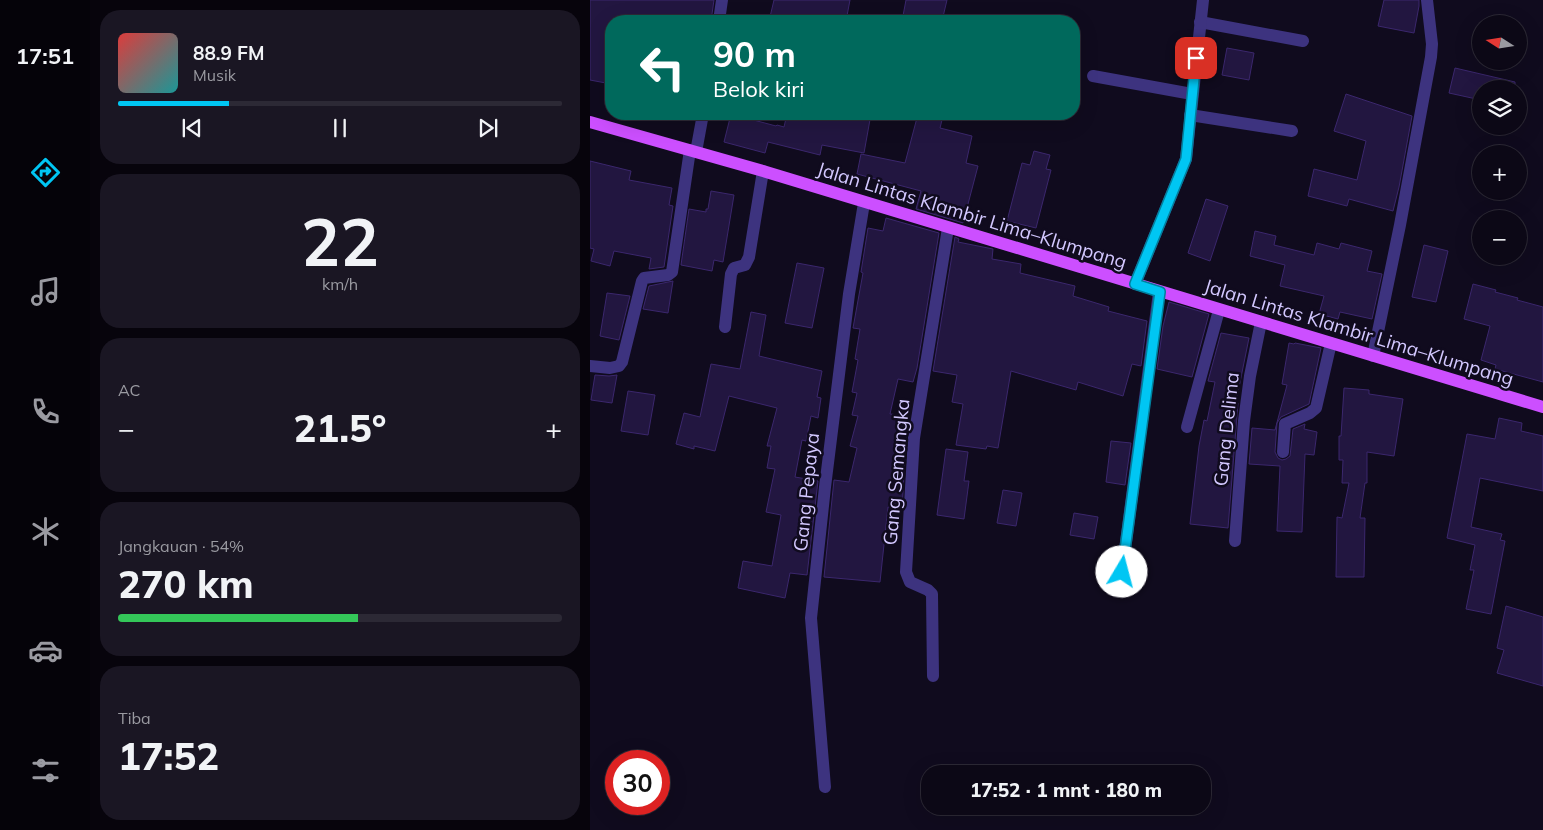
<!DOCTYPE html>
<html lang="id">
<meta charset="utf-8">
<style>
:root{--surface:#0c0816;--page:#1a1623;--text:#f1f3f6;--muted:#9a9aa1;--line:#2c2935;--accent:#00c6f3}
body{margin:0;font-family:Mulish,sans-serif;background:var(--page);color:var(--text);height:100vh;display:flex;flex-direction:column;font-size:19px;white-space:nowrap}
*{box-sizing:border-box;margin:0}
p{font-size:16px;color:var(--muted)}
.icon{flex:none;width:28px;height:28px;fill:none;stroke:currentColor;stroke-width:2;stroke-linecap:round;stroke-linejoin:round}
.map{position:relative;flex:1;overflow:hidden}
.panel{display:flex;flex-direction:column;gap:10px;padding:10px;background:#07040c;width:500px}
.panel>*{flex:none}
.hud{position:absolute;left:15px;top:15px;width:475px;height:105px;border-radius:20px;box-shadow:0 5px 20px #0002,0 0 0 1px var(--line);background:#00695c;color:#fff;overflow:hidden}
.needle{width:32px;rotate:282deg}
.fabs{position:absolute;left:882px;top:15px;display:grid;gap:10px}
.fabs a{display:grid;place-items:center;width:55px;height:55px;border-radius:50%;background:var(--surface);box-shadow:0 5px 20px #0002,0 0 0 1px var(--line);font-size:25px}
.speed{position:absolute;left:15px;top:750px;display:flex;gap:10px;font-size:25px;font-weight:700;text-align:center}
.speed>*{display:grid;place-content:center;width:65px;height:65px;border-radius:50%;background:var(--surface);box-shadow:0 5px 20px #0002,0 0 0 1px var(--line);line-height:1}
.speed .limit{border:8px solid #d22;background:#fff;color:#111}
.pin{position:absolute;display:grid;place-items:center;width:42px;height:42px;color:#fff;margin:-21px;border-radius:10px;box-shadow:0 2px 8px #0006}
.me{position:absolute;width:55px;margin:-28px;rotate:8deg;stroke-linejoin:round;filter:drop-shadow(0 0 4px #0008)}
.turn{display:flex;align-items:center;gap:18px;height:105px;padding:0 25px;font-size:22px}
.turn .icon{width:65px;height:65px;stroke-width:2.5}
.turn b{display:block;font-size:35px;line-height:42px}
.big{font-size:38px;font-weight:800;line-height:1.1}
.panel .card{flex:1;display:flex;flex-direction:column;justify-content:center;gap:8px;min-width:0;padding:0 18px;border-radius:20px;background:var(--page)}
.panel .dial{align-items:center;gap:0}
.dial b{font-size:65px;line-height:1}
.song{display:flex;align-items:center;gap:15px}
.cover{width:60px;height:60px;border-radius:8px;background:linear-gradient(135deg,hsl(0 70% 55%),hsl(180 70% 35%))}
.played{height:5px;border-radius:2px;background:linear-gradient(90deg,var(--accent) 25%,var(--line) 25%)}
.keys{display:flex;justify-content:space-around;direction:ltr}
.heat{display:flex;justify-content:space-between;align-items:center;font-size:28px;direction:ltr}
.charge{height:8px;border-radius:4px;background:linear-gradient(90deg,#34c759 54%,var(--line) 0)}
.trip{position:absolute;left:331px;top:765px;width:290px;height:50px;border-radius:20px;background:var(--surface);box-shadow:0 5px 20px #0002,0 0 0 1px var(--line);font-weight:800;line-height:50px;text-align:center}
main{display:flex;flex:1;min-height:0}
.dock{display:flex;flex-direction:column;width:90px;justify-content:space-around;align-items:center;background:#050309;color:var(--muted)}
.dock .icon{width:35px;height:35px}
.dock .active{color:var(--accent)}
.dock b{font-size:22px;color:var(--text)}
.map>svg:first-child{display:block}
.building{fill:#221640;stroke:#3b276d}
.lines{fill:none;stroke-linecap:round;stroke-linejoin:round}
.street{stroke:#3d337f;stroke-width:12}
.primary{stroke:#cc4fff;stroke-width:12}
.route-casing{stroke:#00819e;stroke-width:12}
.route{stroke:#00c6f3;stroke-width:9}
.labels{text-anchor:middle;stroke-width:5;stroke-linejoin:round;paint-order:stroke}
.street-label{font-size:19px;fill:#d3c8ff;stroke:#100b1e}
</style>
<main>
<nav class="dock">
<b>17:51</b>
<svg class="icon active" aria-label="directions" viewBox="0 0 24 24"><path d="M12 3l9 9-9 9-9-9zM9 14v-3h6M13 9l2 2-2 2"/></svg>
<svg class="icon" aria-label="music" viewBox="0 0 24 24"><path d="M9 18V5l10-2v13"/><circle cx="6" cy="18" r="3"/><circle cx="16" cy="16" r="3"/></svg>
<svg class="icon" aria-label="phone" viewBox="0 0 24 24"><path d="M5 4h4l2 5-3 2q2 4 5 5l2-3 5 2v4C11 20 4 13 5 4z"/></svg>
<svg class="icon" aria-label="climate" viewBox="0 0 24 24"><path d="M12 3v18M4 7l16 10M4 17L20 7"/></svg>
<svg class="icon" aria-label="car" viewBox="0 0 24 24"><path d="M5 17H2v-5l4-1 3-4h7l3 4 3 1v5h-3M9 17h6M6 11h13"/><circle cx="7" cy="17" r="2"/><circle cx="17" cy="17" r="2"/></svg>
<svg class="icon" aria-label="filters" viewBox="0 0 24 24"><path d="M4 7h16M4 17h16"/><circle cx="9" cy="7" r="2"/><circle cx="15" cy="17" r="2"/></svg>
</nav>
<section class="panel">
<div class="card">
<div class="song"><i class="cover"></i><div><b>88.9 FM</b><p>Musik</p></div></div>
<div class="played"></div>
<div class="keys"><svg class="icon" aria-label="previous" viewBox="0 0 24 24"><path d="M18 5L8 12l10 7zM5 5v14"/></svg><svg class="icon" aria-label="pause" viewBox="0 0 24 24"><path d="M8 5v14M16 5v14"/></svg><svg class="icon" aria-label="next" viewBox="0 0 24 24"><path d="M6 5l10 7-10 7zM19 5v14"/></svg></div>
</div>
<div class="card dial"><b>22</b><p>km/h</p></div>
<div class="card"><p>AC</p>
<div class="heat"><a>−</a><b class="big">21.5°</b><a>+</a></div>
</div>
<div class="card"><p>Jangkauan · 54%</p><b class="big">270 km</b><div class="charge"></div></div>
<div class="card"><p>Tiba</p><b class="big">17:52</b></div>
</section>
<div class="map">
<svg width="953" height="830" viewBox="0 0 953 830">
<rect width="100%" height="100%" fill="#100b1e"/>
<g class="building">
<polygon points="0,0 124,0 121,21 21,21 21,84 0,80"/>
<polygon points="184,0 260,0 256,21 179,21"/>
<polygon points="316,0 357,0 352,21 312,21"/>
<polygon points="794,0 829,0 829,6 824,33 788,26"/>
<polygon points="637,48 664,53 659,80 632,75"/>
<polygon points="865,68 925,82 925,89 891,89 891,100 859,93"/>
<polygon points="756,94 822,116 809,187 803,211 759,199 757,206 718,196 724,169 767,180 776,141 744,131"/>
<polygon points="141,114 186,126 187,125 194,127 197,114 281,114 274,153 232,145 230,155 178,142 175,153 134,142"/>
<polygon points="328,114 352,120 350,128 382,136 376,163 388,166 373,223 326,209 331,191 267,174 271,154 315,163"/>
<polygon points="444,151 460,155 456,169 461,170 446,228 417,221 432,163 440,165"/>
<polygon points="0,161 41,171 39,180 82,188 79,205 83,206 74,267 59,269 61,258 24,251 20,266 1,261 4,249 0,248"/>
<polygon points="121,191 144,195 133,262 124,260 122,271 91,265 99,209 116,212 116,209 118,209"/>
<polygon points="616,199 638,206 620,261 598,253"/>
<polygon points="296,218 349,233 327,368 323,382 308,379 300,414 319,416 316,438 312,510 298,507 290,582 234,577 244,480 259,482 267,448 260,446 268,416 262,415 267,393 262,392 268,360 265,359 270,329 263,328 273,273 271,272 278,228 293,231"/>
<polygon points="665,231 686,236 684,245 724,255 727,243 749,249 751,243 782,251 777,271 792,274 782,319 750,312 748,319 729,314 734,296 690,286 695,265 660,256"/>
<polygon points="365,237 369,239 368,242 403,249 402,259 431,264 430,273 485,286 483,296 519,307 518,311 557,321 551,366 542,364 533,396 488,382 486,390 421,371 408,448 397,446 396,449 366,445 373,404 362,402 367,375 343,371"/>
<polygon points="834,245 858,251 846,302 822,297"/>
<polygon points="207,263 234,268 222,328 195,323"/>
<polygon points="83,281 78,313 53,309 59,286"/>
<polygon points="883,284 906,290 905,292 928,298 927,300 953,307 953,382 905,369 906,365 891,360 900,326 874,319"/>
<polygon points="17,293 40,296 29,340 10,336"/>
<polygon points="579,302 619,314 602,377 567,369 573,326"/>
<polygon points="161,312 176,315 169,356 232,371 227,397 231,398 228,418 221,416 216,441 212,440 205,477 228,481 217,575 200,573 195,598 148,588 153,561 182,566 191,515 176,512 185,469 177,468 181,446 177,446 187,408 139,396 125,451 104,446 104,449 86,444 94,413 110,417 121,364 150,369"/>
<polygon points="631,333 659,338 646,402 648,403 638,528 600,524 609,446 614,420 617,421 625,382 618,381"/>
<polygon points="699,343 704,344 705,343 731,348 719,404 691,417 687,423 685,452 688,458 692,460 696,459 700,456 703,429 715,424 714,429 727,432 724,455 715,454 712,532 687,531 690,466 659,464 662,428 685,430 697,385 692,384"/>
<polygon points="5,375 19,376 27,375 22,403 1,400"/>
<polygon points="754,388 779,390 779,394 813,399 804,456 777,452 777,483 775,483 770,518 775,518 774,577 746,577 747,517 752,518 759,483 752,483 753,460 749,460 749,436 751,436"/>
<polygon points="38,391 65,395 58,435 31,431"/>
<polygon points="909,418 932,423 931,431 953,436 953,491 890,478 881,527 912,534 910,540 915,541 901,614 876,609 884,570 880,570 885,545 857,538 877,434 905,439"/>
<polygon points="521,441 541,443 535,485 516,482"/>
<polygon points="356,449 378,452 374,481 379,481 374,519 347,515"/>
<polygon points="413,490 432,493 426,526 407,523"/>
<polygon points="484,513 508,517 504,539 480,535"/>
<polygon points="916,606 953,617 953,686 907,673 914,650 907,648"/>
</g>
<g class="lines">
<g class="street">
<polyline points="129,21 132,0"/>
<polyline points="610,22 713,41"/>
<polyline points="503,76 602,94"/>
<polyline points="600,115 702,131"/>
<polyline points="106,152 113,114"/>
<polyline points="545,284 596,159 613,0"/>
<polyline points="135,327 141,274 144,268 155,265 159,257 173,171"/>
<polyline points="783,356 810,225 841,57 842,44 837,0"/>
<polyline points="0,366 20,368 29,366 32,362 52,281 54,278 78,275 82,272 100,150"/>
<polyline points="597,427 629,310"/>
<polyline points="693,452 695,424 720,413 726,408 741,343"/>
<polyline points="645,541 654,421 660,376 671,322"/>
<polyline points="532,572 569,292"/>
<polyline points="343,676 342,594 338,590 320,582 316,572 324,438 358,228"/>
<polyline points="235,787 221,618 235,487 259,294 274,203"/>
</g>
<polyline class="primary" points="0,122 173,171 953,407"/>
</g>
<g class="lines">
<defs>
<polyline id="route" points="532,572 570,292 545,284 596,159 606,58"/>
</defs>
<use href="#route" class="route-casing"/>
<use href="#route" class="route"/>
</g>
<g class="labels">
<g class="street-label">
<text transform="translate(382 215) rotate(17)" y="7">Jalan Lintas Klambir Lima–Klumpang</text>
<text transform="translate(769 332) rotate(17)" y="7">Jalan Lintas Klambir Lima–Klumpang</text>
<text transform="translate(636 429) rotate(-84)" y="7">Gang Delima</text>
<text transform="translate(306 472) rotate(-85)" y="7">Gang Semangka</text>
<text transform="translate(216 492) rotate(-84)" y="7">Gang Pepaya</text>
</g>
</g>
</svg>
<div class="fabs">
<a><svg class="needle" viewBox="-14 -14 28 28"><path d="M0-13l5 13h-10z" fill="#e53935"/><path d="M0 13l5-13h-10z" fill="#9a9aa1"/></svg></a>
<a><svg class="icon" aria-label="layers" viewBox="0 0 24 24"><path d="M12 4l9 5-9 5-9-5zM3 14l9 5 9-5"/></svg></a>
<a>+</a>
<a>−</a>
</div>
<div class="speed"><div class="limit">30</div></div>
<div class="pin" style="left:606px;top:58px;background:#d93025"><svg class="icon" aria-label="arrive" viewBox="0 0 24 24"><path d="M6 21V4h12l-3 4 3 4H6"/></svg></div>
<svg class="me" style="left:532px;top:572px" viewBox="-20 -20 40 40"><circle r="19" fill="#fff"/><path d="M0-13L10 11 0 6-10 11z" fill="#00c6f3"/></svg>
<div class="trip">17:52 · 1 mnt · 180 m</div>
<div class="hud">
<div class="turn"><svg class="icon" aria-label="left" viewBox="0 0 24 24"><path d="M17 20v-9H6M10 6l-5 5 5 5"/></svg><div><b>90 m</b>Belok kiri</div></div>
</div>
</div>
</main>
